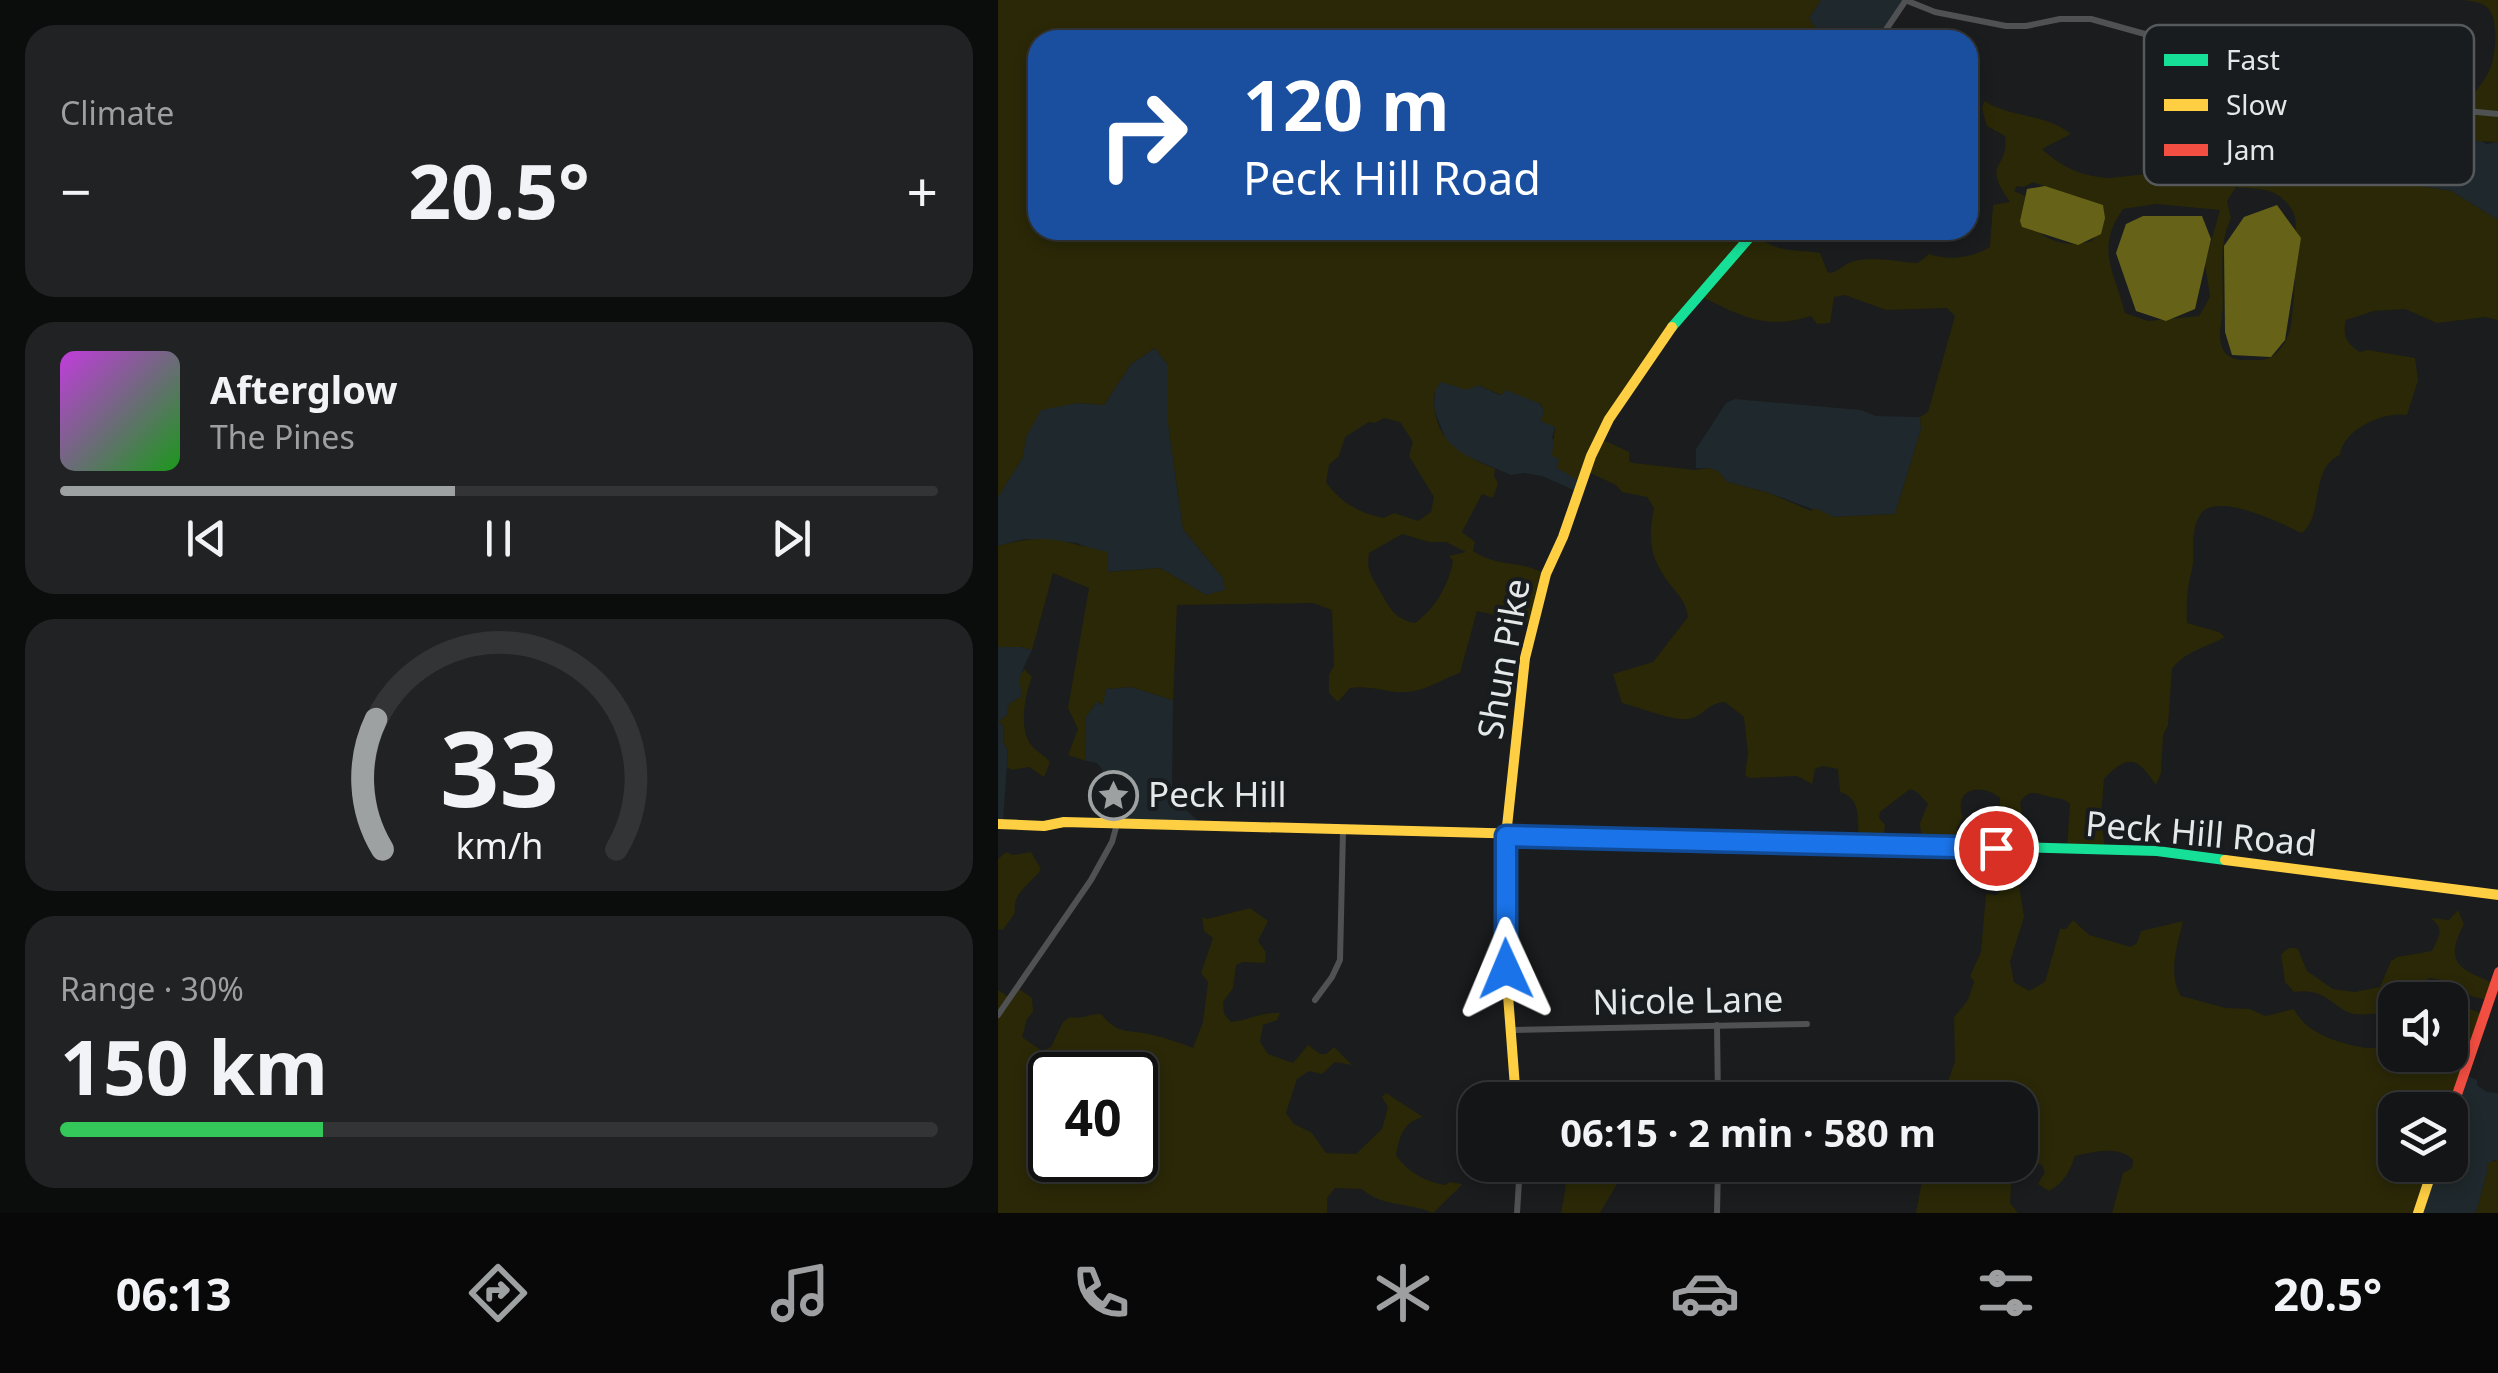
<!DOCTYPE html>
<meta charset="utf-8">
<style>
:root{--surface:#141516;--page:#212223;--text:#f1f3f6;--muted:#9d9fa1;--line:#333435;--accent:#9ea1a2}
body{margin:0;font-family:"Noto Sans",sans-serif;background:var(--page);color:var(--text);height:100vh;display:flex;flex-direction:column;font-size:38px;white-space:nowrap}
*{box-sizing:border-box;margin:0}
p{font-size:32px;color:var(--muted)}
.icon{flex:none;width:55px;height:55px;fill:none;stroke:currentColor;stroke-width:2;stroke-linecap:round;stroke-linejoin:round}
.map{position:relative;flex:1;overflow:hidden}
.side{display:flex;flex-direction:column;gap:25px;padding:25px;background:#0b0c0c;width:998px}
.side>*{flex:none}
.banner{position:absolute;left:30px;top:30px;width:950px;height:210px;border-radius:30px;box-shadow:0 5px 15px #0003,0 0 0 2px var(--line);background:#1a4fa0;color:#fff;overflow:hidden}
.fabs{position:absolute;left:1380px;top:982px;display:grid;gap:20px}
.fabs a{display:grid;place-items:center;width:90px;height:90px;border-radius:20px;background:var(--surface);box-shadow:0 5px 15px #0003,0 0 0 2px var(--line);font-size:50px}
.speed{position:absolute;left:30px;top:1052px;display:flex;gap:20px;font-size:50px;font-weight:700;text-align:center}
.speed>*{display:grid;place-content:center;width:130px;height:130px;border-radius:50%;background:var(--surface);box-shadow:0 5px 15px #0003,0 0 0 2px var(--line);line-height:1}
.speed .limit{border:5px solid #111;border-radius:15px;background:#fff;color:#111}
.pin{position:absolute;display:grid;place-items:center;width:85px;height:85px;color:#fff;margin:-42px;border:5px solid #fff;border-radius:50%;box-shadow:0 2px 10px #0007}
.me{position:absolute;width:110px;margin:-55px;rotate:359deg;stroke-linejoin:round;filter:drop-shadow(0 0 8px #0008)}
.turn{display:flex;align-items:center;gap:35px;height:210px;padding:0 50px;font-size:45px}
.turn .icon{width:130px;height:130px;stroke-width:2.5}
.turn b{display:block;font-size:70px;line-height:85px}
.big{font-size:75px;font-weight:700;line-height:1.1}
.side .widget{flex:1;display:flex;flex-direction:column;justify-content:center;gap:15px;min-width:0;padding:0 35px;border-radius:30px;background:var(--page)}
.side .dial{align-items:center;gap:0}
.dial svg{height:260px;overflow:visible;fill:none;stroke:var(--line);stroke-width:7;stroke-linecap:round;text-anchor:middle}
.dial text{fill:var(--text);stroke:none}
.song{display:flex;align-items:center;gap:30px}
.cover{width:120px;height:120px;border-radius:15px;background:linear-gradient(135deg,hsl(290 70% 55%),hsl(120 70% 35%))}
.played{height:10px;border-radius:5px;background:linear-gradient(90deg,var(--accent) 45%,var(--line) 45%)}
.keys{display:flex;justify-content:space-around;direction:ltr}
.heat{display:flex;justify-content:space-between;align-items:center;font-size:55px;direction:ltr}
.charge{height:15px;border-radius:8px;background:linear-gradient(90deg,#34c759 30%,var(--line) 0)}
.trip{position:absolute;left:460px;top:1082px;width:580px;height:100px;border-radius:30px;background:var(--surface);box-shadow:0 5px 15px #0003,0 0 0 2px var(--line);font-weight:700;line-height:100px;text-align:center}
.menu{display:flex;height:160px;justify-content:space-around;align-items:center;background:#080809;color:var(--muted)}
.menu .icon{width:70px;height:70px}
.menu .selected{color:var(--accent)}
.menu b{font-size:45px;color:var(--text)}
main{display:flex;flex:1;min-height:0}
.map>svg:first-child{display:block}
.built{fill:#1f282c}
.green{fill:#2a2807;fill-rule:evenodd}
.water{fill:#666318}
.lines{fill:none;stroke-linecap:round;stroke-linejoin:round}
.street{stroke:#4f5152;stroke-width:6}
.fast{stroke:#16e098;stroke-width:10}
.slow{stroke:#ffcf43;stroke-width:10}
.jam{stroke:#f24e42;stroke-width:10}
.route-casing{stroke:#114b97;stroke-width:25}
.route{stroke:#1a73e8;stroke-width:18}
.labels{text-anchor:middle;stroke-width:8;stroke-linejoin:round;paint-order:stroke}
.street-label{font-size:35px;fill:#e5e8e9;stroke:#191c1e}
.poi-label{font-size:35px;fill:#e5e8e9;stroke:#191c1e;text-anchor:start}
.key{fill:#191c1e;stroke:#56595b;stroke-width:2.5}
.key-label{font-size:28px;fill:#e5e8e9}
</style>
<main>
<section class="side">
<div class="widget"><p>Climate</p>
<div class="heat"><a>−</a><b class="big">20.5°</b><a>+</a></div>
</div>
<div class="widget">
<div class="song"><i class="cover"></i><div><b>Afterglow</b><p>The Pines</p></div></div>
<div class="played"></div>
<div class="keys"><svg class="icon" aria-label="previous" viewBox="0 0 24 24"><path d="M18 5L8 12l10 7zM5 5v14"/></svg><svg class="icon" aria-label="pause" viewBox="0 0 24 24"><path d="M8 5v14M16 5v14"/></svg><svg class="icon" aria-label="next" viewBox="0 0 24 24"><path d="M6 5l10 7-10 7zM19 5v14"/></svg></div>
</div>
<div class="widget dial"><svg viewBox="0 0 100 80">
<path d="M14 69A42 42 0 1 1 86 69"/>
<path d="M14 69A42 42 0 0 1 12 29" stroke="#9ea1a2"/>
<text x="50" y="56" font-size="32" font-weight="700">33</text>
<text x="50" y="72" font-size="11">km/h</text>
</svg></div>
<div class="widget"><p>Range · 30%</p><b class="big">150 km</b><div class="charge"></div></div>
</section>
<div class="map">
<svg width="1501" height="1213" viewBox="0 0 1501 1213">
<rect width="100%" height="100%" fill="#1a1c1d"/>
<g class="built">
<polygon points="823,0 906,0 881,40 825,40 811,18"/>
<polygon points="1392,88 1418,94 1430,116 1489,144 1500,142 1500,220 1453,191 1412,184 1399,177 1361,181 1351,174 1351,167 1362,143 1383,118"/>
<polygon points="157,348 170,365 170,423 185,529 225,578 228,590 208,595 162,568 109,572 93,549 79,543 26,539 0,546 0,497 25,457 28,437 43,409 80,403 106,405 133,364"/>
<polygon points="443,382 480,385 502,395 508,390 540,401 557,427 554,438 558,441 561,459 582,481 578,491 544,476 526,473 513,475 468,456 449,443 436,409 437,389"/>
<polygon points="737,399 863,410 878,416 922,417 923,429 897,514 836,517 771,493 729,482 721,472 711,468 698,468 698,449 728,403"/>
<polygon points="0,647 23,647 34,650 24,671 24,696 11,704 9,715 1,721 6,727 5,742 10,750 5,822 0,823"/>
<polygon points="133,687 175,700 174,796 204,825 112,822 111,800 101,786 104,769 99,763 88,761 87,718 99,701 103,705 108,689"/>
<polygon points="1467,1075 1479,1080 1479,1085 1489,1092 1501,1093 1500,1160 1495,1160 1490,1169 1478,1213 1421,1213 1437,1165 1452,1165 1453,1119"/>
</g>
<g class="green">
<path d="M0 0H823L811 18 825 40H40V230H759L757 233C777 254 797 249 822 253L830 273C841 272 843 266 853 262 872 255 899 262 920 263L931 254C952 261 973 258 992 247L995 205 1012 202C982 161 1012 169 1007 136L989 126 984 109 986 101C1013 118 1047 113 1073 134L1044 149C1065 168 1083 176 1111 178L1253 163 1255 160C1277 165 1310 143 1324 127L1323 110C1282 64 1225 90 1189 51L1212 50 1392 88 1395 100C1380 122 1352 148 1351 174L1361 181 1399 177 1412 184 1453 191 1500 220V320L1487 317 1439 323 1407 309 1376 311 1348 320C1344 336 1349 344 1362 352L1370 350 1417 358 1420 380 1409 415C1386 411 1345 429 1342 455 1311 469 1327 513 1304 533 1284 524 1217 490 1202 515 1191 533 1198 553 1194 569 1189 589 1188 603 1189 623L1221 632 1227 637C1210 647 1187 651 1174 669L1170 725 1165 735 1163 773 1158 785C1141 761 1133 750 1106 779L1103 817 1107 849 1069 847 1072 804C1063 796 1060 800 1049 796 1037 793 1031 789 1022 802L1025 820 1019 830 1020 847 1033 851 1030 873 1021 885 1026 917 1012 962 1016 982 1031 991 1047 982 1062 929H1068L1075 920 1091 935 1133 947 1139 943 1143 931 1185 921C1180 945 1169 973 1183 996L1228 1008 1252 1009 1267 1016 1296 1009C1307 1032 1337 1042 1362 1047 1370 1049 1378 1047 1386 1048 1400 1052 1414 1061 1431 1061 1440 1060 1442 1055 1452 1055 1453 1036 1454 1021 1468 1008L1487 1014 1452 1110H1398V1165H1437L1422 1213H1114L1125 1173 1134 1168 1135 1160C1120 1145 1097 1152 1077 1156 1072 1171 1066 1183 1051 1191L1040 1184 1047 1172 1044 1165 1023 1160 1022 1100H949L950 1082 957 1061 956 1017 970 1000 976 982 972 976 983 952 988 894 998 895 1007 887C1010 869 1014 847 1008 829 1003 811 1002 819 1002 798 983 782 954 789 965 817L959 828 958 845 924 844 922 823 930 804 919 792 912 789 882 812 881 818 887 825 885 841 860 842C860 822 864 798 842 792L840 769 824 766 817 769 814 784 799 776 751 778 747 775 750 754 746 717 727 702C711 702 705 717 690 719 674 721 641 707 624 703L615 674 655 662 690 617C688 601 680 595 671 583 651 557 650 537 656 508L649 497 624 492 618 485 588 471 582 481 559 468 561 459 554 456 557 427 543 421 546 411 543 404 508 390 503 395 480 385 469 390 443 382C435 390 435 401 437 412 443 447 468 456 497 469L496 476 500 483 495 498 484 494 464 532 477 542 475 551C503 569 522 559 547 574L534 623 479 611 462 673C440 680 428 693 401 692 384 691 370 685 352 688L340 702 331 693V674L336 666 334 610 315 603 179 605 175 700 133 687 108 689 105 705 99 701 87 718 88 761 70 755 80 729 70 708 91 588 55 573 34 650 23 647H0V546C50 532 63 542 110 552L109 572 162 568 208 595 227 590 225 578 185 529 170 423V365L157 348 133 364 106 405 80 403 43 410 28 437 25 457 0 497ZM1035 182 1051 188 1103 227 1094 241C1066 249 1040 239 1024 214L1027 196 1016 191 1019 186 1026 187ZM1238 187C1256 190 1273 186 1287 201 1291 205 1294 209 1296 214 1301 224 1296 316 1292 329 1290 336 1287 344 1282 349 1272 362 1262 360 1248 360 1224 360 1220 345 1223 324 1229 288 1217 252 1233 218L1229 201ZM1158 204 1222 210 1207 263 1212 297 1201 316 1150 321 1127 313C1116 270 1097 249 1125 209ZM847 295 888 310 949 308 957 316 930 412 922 417 923 429 897 514 836 517 817 508 813 511 771 493 729 482 721 472 711 468 697 470 635 463 631 461V452L601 438 665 336 702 296C741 315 767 331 813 316L819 324 832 323 836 297ZM386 418 402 422 415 442 411 456 436 497 433 512 420 521 396 513 386 518C361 513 343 503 328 482L331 465 341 456 347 437 371 422 377 423ZM404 534 431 542H448L468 552 451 556 455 561C451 584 437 609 417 623 396 619 391 607 382 591 374 576 368 572 371 553Z"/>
<path d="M1467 0H1500V142L1475 141 1447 132 1442 120 1430 116 1418 94 1469 109C1473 93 1486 84 1492 69 1498 54 1501 20 1490 8 1484 2 1475 2 1467 0Z"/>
<path d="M26 669 34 677C27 694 20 731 34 746 39 752 47 756 52 762L46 777 31 767 14 770 9 767 10 750 5 742 6 727 1 721 9 715 11 704 24 696 21 679Z"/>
<path d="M8 852 15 855 33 852 43 869C34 884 14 891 17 913L5 930 0 929V859Z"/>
<path d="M252 908 270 921 260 941 268 952 267 963 245 962 238 965 235 988 225 1002 226 1014 233 1022C251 1020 264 1012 282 1013L279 1020 265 1025 262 1042 270 1054 295 1063 310 1045 322 1054H328L336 1047 354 1065 337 1062 324 1074 311 1071 299 1079 288 1113 296 1124 314 1133 328 1153 358 1154 384 1129 390 1107 384 1097 388 1093 425 1117C405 1122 402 1136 398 1155 409 1172 428 1182 447 1185L452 1182 464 1184 462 1187 435 1213C412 1202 385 1208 364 1189L337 1188 329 1198V1213H0V990L13 999 21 989 34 998 35 1012 29 1019 24 1037 44 1051 53 1047 65 1022 72 1017C85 1020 91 1013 103 1014 121 1036 131 1029 155 1035 168 1038 182 1043 195 1048L205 1022 210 982 203 973 215 938 206 931 204 917 209 919ZM52 1075H138V1160H52Z"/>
<path d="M1460 910 1466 924C1445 964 1462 969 1498 984L1493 1001 1473 996 1459 983 1432 978 1420 984 1413 1000H1398L1397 1014C1384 1011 1370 1016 1356 1014 1336 1010 1329 987 1296 992L1287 982 1283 955C1288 949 1292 946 1300 949L1309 971 1335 989 1357 992 1382 987 1393 961 1399 957 1434 951C1441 936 1447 930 1433 918L1451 920Z"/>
<polygon points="584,1081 636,1100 568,1100 569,1082"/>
<polygon points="1500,1160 1500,1213 1478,1213 1490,1169 1489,1163"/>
<polygon points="559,1165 630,1165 602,1213 563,1213 568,1186 557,1171"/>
<polygon points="927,1165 1007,1165 1002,1174 1013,1185 1012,1203 1020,1213 918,1213"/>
</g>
<g class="water">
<polygon points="1047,186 1105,205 1107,218 1103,234 1080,245 1024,227 1022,221 1029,189"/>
<polygon points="1279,205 1303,238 1287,340 1273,357 1234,355 1227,332 1226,246 1246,217"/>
<polygon points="1145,216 1204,216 1213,239 1197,309 1168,321 1138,311 1118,253 1128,224"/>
</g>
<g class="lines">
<g class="street">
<polyline points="907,0 937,12 1008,26 1028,26 1062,19 1093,19 1172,41 1423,96 1469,111 1501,114"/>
<polyline points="881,40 908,0"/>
<polyline points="317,1000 334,977 342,960 345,831"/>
<polyline points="0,1015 93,880 114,842 119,824"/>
<polyline points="719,1025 720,1100"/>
<polyline points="512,1030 809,1024"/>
<polyline points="519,1213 522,1165"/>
<polyline points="719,1213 720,1165"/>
</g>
<g class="fast">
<polyline points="674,327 758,230"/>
<polyline points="646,837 1159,851 1227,860"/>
</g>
<g class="slow">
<polyline points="0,824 46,826 66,822 646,837"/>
<polyline points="1227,860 1501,895"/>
<polyline points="518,1100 508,969 508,836 527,658 548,574 565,537 593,456 611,419 674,327"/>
<polyline points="1420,1213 1436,1165"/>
</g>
<polyline class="jam" points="1452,1115 1501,972"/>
</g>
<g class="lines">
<defs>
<polyline id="route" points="508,969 508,836 998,848"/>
</defs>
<use href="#route" class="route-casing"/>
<use href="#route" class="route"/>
</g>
<defs>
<symbol id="sight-ring" viewBox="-11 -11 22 22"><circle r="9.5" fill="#191c1e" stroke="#9ea1a2" stroke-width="1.5"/><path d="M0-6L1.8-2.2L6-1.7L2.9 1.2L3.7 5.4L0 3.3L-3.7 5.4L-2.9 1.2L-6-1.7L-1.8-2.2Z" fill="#9ea1a2"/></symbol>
</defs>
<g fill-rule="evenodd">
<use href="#sight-ring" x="88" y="768" width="55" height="55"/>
</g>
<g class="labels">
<g class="street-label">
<text transform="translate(506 659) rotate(-80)" y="12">Shun Pike</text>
<text transform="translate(1203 834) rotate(5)" y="12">Peck Hill Road</text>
<text transform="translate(690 1001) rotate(-1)" y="12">Nicole Lane</text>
</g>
<g class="poi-label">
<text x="150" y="807">Peck Hill</text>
</g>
</g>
<rect x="1146" y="25" width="330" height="160" rx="15" class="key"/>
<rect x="1166" y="54" width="44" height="12" fill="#16e098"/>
<rect x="1166" y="99" width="44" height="12" fill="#ffcf43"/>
<rect x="1166" y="144" width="44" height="12" fill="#f24e42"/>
<g class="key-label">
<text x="1228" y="70">Fast</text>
<text x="1228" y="115">Slow</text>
<text x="1228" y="160">Jam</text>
</g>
</svg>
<div class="fabs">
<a><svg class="icon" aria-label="sound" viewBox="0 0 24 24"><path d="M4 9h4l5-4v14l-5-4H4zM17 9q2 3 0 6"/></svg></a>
<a><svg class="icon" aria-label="layers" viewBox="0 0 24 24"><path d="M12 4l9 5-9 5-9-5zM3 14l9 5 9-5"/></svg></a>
</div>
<div class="speed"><div class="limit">40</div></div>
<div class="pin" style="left:998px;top:848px;background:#d93025"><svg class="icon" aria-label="arrive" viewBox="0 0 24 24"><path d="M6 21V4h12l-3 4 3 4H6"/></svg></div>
<svg class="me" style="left:508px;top:969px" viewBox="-20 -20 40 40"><path d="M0-17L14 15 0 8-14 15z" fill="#1a73e8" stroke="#fff" stroke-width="4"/></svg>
<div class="trip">06:15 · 2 min · 580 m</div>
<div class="banner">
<div class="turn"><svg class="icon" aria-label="right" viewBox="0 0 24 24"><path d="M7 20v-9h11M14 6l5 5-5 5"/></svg><div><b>120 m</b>Peck Hill Road</div></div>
</div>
</div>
</main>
<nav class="menu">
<b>06:13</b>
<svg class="icon selected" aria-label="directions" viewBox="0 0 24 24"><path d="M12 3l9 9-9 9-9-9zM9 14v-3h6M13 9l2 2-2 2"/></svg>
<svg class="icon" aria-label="music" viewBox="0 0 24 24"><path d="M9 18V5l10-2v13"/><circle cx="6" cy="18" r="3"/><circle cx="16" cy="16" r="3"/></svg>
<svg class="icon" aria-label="phone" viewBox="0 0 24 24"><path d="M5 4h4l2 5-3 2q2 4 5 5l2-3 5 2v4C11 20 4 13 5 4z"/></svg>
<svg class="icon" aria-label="climate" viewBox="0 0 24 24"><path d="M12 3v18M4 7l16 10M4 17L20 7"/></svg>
<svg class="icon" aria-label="car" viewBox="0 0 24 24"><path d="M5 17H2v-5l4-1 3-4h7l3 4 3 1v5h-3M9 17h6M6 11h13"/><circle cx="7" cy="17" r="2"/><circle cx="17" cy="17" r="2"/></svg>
<svg class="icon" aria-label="filters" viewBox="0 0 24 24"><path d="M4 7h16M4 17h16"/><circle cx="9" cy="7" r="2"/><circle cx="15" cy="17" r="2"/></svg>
<b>20.5°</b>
</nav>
